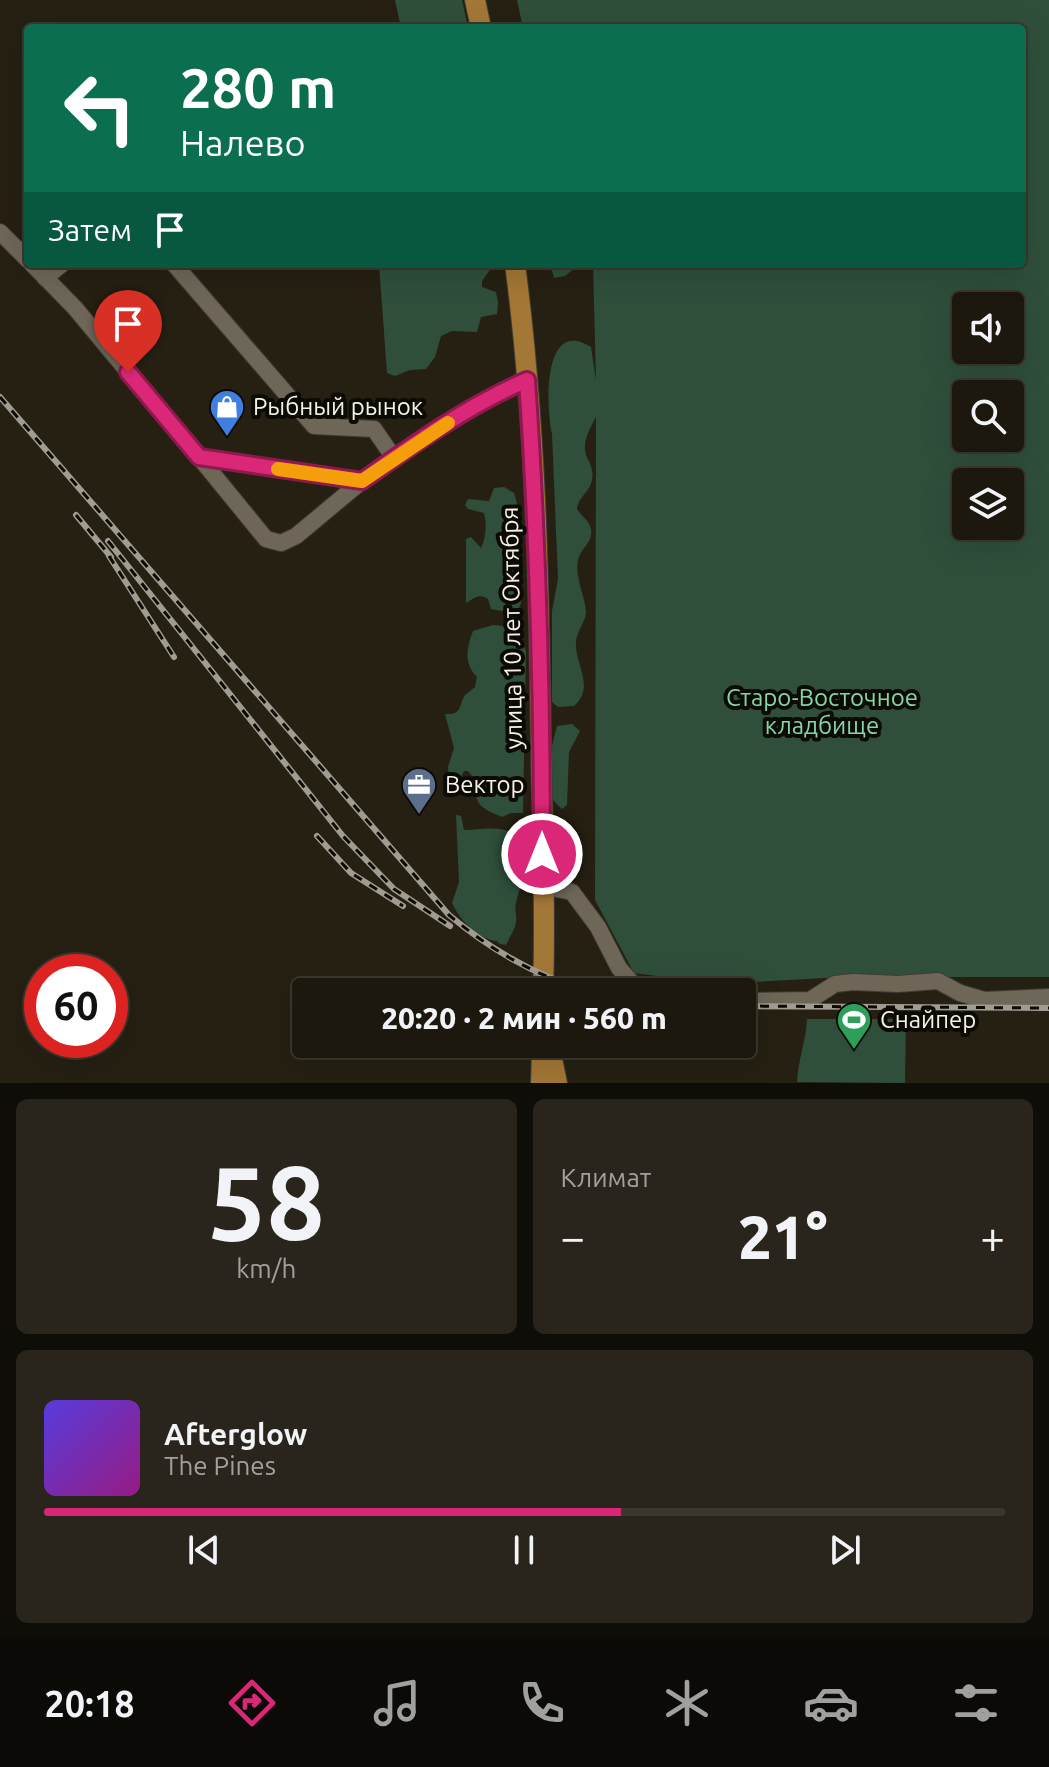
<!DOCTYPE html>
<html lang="ru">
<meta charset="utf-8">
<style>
:root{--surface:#1c180e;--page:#29251c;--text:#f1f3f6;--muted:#a0a09e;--line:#3a372e;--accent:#db2777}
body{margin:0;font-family:Ubuntu,sans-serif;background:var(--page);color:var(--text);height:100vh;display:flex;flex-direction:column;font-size:30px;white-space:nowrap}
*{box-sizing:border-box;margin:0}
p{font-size:26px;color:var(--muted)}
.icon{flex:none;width:44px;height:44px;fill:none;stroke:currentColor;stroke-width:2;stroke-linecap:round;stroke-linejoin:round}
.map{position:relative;height:1083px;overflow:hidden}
.panel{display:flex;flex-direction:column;gap:16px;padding:16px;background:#0f0d08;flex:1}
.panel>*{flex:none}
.banner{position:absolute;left:24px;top:24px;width:1002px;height:244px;border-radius:8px;box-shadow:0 8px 32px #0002,0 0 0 2px var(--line);background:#0b6e4f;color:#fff;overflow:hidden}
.controls{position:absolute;left:952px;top:292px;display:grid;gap:16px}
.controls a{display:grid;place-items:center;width:72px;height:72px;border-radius:8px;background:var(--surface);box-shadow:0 8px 32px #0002,0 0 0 2px var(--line);font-size:40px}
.speed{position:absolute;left:24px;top:954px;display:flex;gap:16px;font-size:40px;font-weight:700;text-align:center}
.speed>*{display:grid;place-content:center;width:104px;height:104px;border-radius:50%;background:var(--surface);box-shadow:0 8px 32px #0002,0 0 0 2px var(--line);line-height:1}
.speed .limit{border:12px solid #d22;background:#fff;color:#111}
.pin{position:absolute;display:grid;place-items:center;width:68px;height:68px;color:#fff;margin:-82px -34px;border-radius:50% 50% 50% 0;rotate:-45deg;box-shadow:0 0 8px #0007}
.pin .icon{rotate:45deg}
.me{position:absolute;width:88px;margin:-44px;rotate:0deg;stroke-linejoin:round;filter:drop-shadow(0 0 6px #0008)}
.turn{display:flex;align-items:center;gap:28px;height:168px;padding:0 24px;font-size:36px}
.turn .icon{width:104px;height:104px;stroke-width:2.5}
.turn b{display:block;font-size:56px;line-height:68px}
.then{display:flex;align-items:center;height:76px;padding:0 24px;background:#0003;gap:16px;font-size:30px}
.big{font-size:60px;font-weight:800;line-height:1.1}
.panel .card{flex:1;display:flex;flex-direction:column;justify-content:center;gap:12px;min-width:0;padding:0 28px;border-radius:12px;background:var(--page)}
.panel .dial{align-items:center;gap:0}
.dial b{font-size:104px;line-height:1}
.song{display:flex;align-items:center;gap:24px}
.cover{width:96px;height:96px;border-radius:12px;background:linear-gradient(135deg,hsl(250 70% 55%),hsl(310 70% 35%))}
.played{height:8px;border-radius:4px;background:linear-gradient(90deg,var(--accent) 60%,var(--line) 60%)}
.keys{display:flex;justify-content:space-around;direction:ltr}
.heat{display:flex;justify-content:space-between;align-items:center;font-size:44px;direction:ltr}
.panel .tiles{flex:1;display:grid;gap:16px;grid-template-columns:1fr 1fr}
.card:last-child{grid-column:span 2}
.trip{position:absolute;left:292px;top:978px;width:464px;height:80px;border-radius:8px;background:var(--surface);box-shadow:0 8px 32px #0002,0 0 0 2px var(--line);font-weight:800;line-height:80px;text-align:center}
.menu{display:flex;height:128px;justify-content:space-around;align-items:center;background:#0b0a06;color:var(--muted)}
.menu .icon{width:56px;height:56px}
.menu .current{color:var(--accent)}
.menu b{font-size:36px;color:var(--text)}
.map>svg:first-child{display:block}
.green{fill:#2f4f3b;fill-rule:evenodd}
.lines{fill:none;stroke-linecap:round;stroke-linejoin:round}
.minor-casing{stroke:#413c34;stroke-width:18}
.major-casing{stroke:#413c34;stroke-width:22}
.minor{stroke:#6e6758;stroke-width:16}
.major{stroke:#a37736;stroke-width:20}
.rail-casing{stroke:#a09c91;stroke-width:6}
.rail{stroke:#0c0a05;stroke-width:3;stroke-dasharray:9;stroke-linecap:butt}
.route-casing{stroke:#8e194d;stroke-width:20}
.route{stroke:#db2777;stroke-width:14}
.slow{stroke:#f59e0b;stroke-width:14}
.labels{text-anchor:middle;stroke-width:8;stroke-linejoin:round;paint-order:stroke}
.poi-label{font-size:24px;fill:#f5f1e8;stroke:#0c0a05;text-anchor:start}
.street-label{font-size:24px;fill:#f5f1e8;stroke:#0c0a05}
.park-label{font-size:24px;fill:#84d6a3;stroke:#0c0a05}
</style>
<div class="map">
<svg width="1049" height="1083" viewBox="0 0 1049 1083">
<rect width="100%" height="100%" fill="#252012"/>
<g class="green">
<polygon points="395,0 462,0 468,28 401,28"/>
<path d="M517 0H1049V977H842L718 984 634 973 595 900 596 417C590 428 582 442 586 455 590 464 594 470 592 480 590 492 578 497 577 509 581 516 589 520 591 529 593 542 583 546 579 557 573 575 585 594 586 612 586 621 577 631 576 641 574 663 596 687 574 706L558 707 552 702V611L558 579 552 434C546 408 542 316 591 347L596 381 593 264H1022V28H523ZM966 306H1010V350H966ZM966 394H1010V438H966ZM966 482H1010V526H966Z"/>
<polygon points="379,264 494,264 482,281 482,287 496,292 498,302 497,314 481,317 477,332 452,331 441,336 435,357 426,369 410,370 395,376 387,373"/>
<polygon points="550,264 580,264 565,276 554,278"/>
<path d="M504 487 514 493 517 503 521 603 519 608 502 611 491 609 488 599C480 593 474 598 466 603V539L471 537 481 548C486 538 487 524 484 513L468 509 465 505 468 499 489 501 494 488Z"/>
<path d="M493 625C514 626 521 633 526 652L523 813H511L502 817C491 812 473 807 477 791 478 787 480 783 480 779L471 775 468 771H464L459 781H454L449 777 448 767 454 748 445 714C463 715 458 706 465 695 468 692 472 690 475 687L477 677C464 664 466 649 473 631Z"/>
<polygon points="572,724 580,731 569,752 567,805 562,809 552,799 552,746 557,726"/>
<path d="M456 815 461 816 464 830C482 830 503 824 519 837 535 851 519 888 516 903 514 909 517 916 516 922 515 930 509 938 506 945L500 944 497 941C477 939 460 920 452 903L459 882Z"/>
<path d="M807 1019H906L905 1083 797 1082C798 1060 806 1041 807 1019Z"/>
</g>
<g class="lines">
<defs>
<g id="minor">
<polyline points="0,232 28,260"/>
<path d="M32 264 75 308 199 457 362 481C414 444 467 406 527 380"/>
<polyline points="174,264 314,426 374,429 394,458"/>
<polyline points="45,278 62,264"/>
<polyline points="199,457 266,539 281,543 296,536 362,481"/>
<polyline points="542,886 572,892 598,927 619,968 640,992"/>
<polyline points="742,1001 810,1000 835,984 853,982 898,984 938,981 960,993 984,1000 1049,997"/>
</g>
<g id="major">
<polyline points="475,0 481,28"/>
<path d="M515 264C536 423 539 583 541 743 542 826 546 909 543 992"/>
<polyline points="549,1044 557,1083"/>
<polyline points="541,1083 542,1048"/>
</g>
</defs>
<use href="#minor" class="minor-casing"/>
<use href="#major" class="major-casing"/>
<use href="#minor" class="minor"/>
<use href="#major" class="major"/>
<defs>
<g id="rail">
<path d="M0 397 449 915C492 951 538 978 594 992"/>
<polyline points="76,515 111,557"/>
<polyline points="108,541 343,836 394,889 450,926"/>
<polyline points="109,556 174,657"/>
<polyline points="317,836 351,873 403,906"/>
<polyline points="742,1006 1049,1008"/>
</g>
</defs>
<use href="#rail" class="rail-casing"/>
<use href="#rail" class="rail"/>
</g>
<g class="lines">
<defs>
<path id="route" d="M128 372 199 457 362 481C414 444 467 406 527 380 538 538 542 696 542 854"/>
</defs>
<use href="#route" class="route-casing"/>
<use href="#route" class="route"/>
<polyline class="slow" points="278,469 362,481 448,423"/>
</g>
<defs>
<symbol id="shop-pin" viewBox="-11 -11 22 30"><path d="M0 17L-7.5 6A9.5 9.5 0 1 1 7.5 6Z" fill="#3f7fe0" stroke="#0c0a05"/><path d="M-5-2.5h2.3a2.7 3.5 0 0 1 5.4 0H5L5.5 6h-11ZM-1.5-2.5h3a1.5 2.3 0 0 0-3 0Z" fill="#fff"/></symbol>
<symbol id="office-pin" viewBox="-11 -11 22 30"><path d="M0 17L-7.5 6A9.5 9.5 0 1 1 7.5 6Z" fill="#5c6f8a" stroke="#0c0a05"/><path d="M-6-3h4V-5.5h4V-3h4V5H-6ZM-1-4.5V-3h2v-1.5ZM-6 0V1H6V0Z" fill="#fff"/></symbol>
<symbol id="stadium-pin" viewBox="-11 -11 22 30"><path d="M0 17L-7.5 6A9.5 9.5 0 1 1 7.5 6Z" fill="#2e9e5b" stroke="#0c0a05"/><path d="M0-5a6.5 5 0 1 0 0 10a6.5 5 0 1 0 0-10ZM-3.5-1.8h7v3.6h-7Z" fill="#fff"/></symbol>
</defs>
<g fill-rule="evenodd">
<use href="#shop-pin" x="207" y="387" width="40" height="54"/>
<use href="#office-pin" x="399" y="765" width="40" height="54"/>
<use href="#stadium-pin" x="834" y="1000" width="40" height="54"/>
</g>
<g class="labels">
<g class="poi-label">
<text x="253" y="415">Рыбный рынок</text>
<text x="445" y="793">Вектор</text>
<text x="880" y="1028">Снайпер</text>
</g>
<g class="street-label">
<text transform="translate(512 628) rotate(-91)" y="8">улица 10 лет Октября</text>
</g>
<g class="park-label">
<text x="822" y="706">Старо-Восточное<tspan x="822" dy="28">кладбище</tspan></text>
</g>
</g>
</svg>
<div class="controls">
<a><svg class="icon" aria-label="sound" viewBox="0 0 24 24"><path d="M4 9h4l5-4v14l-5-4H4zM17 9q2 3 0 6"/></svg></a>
<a><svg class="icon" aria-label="search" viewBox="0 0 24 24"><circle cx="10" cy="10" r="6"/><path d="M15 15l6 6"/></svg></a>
<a><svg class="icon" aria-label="layers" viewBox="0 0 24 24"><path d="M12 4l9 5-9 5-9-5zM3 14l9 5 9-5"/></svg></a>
</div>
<div class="speed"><div class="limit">60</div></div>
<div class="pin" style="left:128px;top:372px;background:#d93025"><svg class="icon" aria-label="arrive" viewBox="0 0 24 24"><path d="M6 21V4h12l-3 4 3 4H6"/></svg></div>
<svg class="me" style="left:542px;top:854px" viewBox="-20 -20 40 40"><circle r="17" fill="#db2777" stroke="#fff" stroke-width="3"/><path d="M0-11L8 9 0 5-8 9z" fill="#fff"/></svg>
<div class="trip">20:20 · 2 мин · 560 m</div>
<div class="banner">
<div class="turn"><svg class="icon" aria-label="left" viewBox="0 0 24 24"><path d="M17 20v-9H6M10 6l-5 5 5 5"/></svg><div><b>280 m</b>Налево</div></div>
<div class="then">Затем<svg class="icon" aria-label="arrive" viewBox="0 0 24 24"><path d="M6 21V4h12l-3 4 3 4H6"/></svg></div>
</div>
</div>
<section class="panel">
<div class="tiles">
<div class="card dial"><b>58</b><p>km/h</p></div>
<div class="card"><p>Климат</p>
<div class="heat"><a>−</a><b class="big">21°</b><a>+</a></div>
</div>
<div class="card">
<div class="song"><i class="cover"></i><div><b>Afterglow</b><p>The Pines</p></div></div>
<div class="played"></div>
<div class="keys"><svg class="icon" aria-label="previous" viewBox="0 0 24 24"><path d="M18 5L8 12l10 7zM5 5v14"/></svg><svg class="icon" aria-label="pause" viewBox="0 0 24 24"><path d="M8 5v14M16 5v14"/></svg><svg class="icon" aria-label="next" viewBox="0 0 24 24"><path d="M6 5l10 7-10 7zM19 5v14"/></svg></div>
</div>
</div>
</section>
<nav class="menu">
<b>20:18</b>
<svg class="icon current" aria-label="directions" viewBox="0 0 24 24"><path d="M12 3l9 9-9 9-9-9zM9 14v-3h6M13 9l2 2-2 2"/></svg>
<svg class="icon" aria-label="music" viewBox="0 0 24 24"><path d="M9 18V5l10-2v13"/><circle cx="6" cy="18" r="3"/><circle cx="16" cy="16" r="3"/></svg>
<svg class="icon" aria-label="phone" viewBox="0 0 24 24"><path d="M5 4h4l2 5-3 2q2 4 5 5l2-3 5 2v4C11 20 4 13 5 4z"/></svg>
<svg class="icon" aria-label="climate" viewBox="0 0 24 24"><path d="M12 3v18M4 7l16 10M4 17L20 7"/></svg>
<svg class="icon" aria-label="car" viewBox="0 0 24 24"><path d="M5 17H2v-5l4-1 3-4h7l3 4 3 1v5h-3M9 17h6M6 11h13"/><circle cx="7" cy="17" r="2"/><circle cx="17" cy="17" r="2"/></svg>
<svg class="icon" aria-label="filters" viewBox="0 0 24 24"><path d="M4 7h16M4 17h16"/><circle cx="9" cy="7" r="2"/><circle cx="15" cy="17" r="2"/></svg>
</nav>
